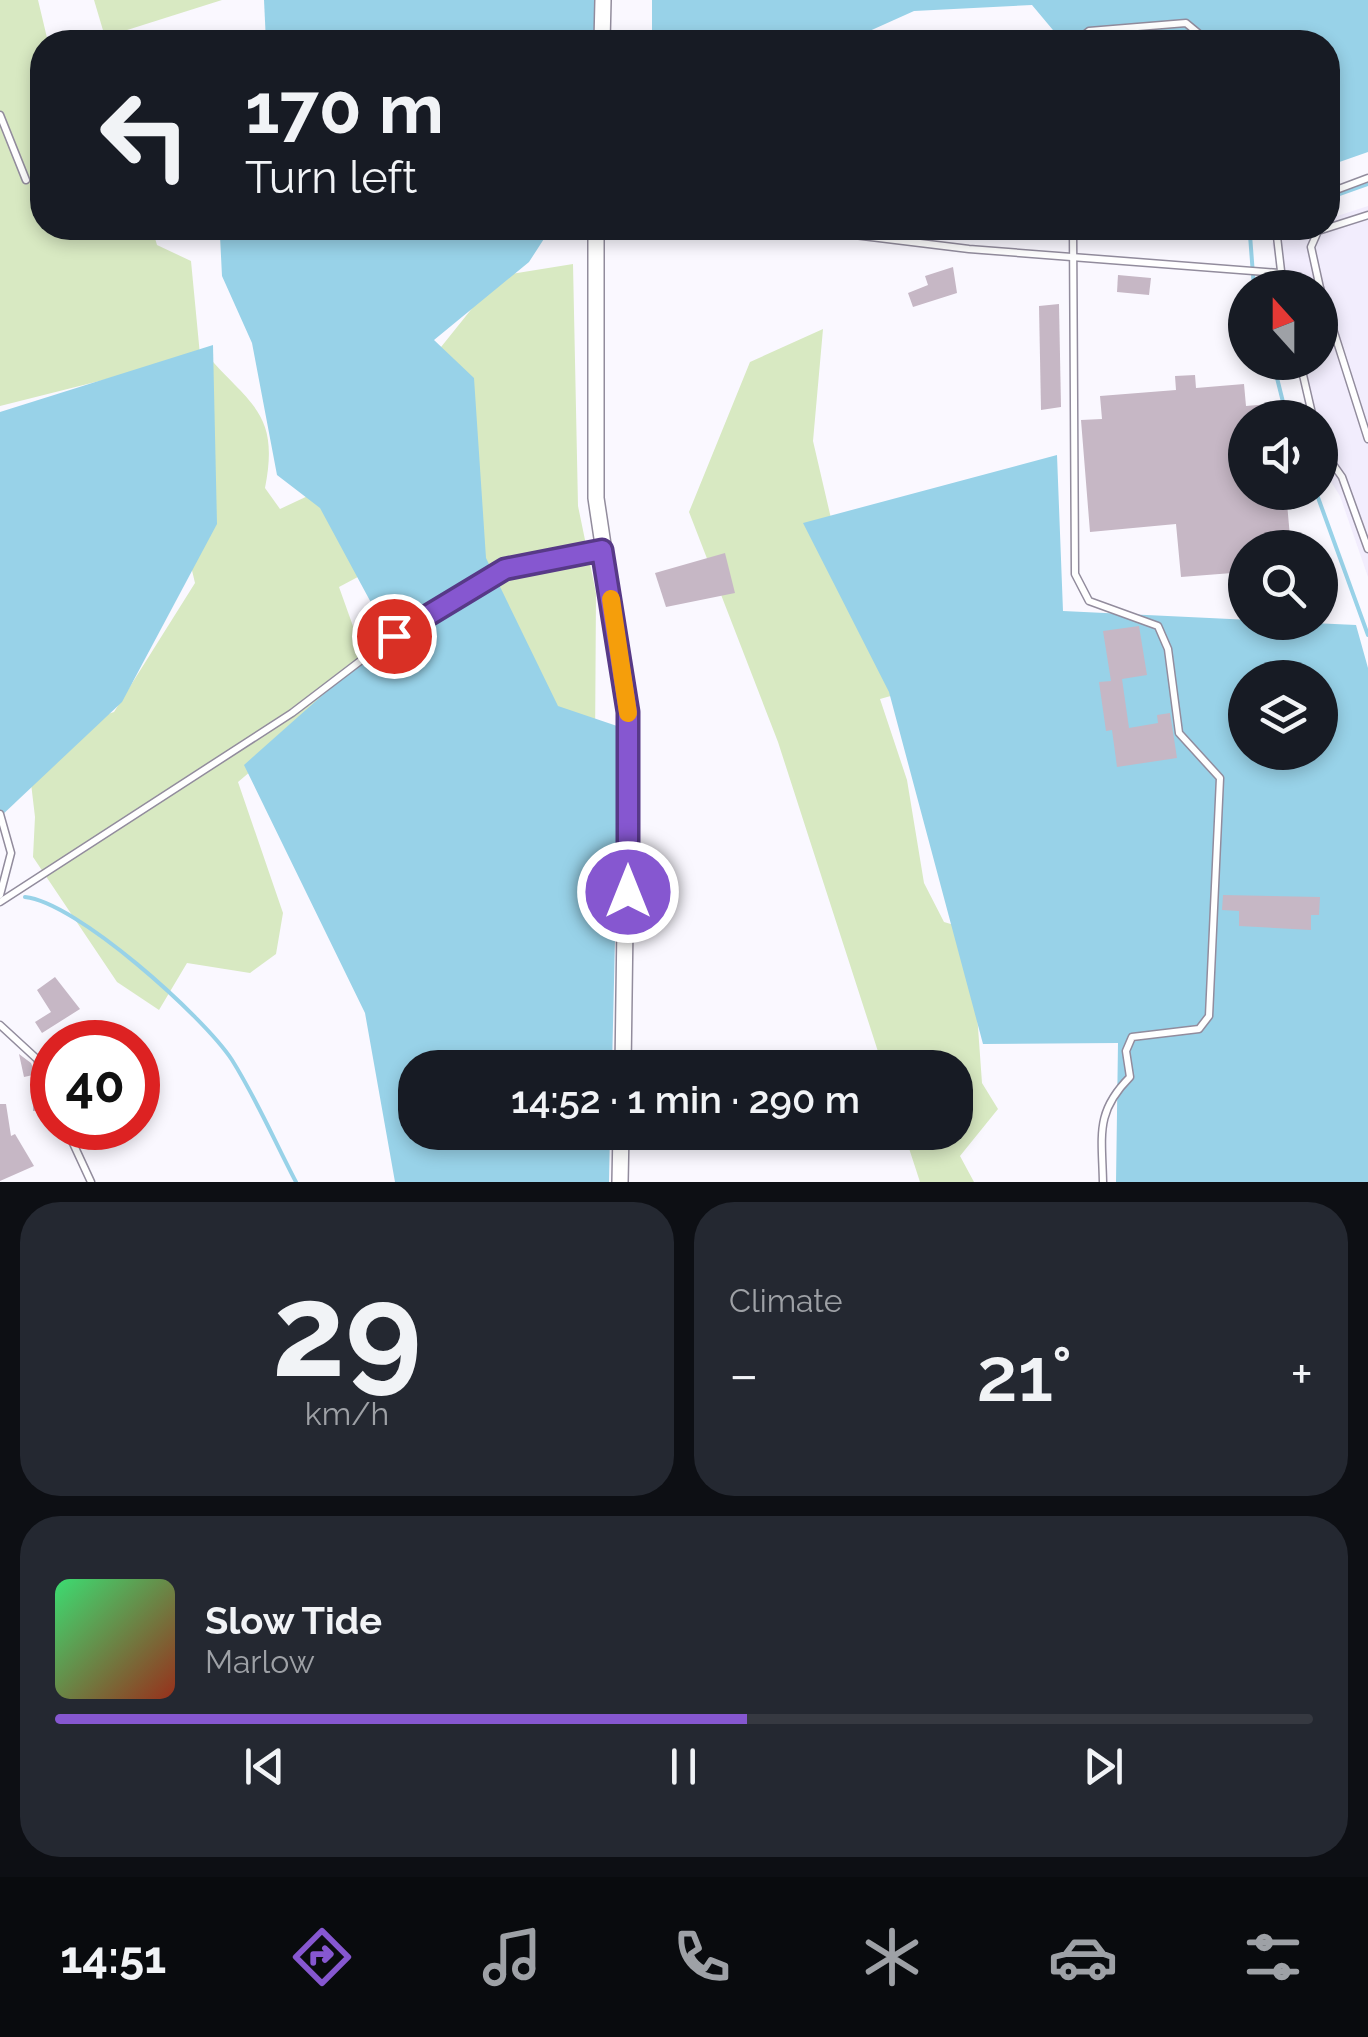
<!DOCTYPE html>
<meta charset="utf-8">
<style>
:root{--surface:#171b24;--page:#242831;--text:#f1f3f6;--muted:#9ea1a6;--line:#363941;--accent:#8657d0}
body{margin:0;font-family:Raleway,sans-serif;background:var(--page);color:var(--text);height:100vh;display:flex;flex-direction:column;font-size:38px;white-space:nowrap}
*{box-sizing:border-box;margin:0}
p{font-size:32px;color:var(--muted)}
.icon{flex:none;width:55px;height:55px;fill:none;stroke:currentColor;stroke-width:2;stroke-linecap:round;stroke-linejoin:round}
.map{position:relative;height:1182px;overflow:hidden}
.drawer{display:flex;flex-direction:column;gap:20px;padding:20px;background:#0d0f14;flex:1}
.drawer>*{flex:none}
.top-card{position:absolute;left:30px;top:30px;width:1310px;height:210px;border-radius:40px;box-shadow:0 5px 15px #0003;background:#171b24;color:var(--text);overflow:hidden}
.needle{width:65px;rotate:339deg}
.fabs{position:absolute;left:1228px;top:270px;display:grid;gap:20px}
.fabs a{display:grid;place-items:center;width:110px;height:110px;border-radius:50%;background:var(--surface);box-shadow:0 5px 15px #0003;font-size:50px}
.speed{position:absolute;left:30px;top:1020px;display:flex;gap:20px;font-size:50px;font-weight:700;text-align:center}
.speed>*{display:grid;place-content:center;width:130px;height:130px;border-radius:50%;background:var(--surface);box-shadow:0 5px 15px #0003;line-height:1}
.speed .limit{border:15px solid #d22;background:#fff;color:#111}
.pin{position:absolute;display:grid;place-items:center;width:85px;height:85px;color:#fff;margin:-42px;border:5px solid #fff;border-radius:50%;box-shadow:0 2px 10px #0007}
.me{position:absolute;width:110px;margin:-55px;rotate:0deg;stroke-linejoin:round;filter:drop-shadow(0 0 8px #0008)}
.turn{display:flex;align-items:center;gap:35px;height:210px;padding:0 50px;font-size:45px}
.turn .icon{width:130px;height:130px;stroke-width:2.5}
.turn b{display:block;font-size:70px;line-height:85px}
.big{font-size:75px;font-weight:600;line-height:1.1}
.drawer .tile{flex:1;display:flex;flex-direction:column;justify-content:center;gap:15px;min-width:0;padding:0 35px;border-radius:40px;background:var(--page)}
.drawer .dial{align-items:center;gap:0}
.dial b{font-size:130px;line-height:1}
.song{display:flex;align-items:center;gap:30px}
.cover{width:120px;height:120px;border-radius:15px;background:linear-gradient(135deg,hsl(140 70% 55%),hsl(10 70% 35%))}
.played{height:10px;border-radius:5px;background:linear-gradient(90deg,var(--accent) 55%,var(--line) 55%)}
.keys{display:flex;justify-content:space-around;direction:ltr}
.heat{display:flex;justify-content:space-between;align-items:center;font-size:55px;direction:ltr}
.drawer .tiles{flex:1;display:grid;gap:20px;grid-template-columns:1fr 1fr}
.tile:last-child{grid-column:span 2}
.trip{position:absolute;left:398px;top:1050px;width:575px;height:100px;border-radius:40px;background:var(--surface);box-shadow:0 5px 15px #0003;font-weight:600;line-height:100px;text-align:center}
.menu{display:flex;height:160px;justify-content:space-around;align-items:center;background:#090b0e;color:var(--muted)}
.menu .icon{width:70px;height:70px}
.menu .current{color:var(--accent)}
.menu b{font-size:45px;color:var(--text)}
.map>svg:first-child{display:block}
.built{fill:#f2edfd}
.green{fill:#d8e9c2}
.water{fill:#98d2e8;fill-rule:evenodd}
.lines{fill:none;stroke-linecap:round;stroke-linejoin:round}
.stream{stroke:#98d2e8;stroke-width:4}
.building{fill:#c6b7c5}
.service-casing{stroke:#928c9d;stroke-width:9}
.tertiary-casing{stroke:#928c9d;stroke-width:18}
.service{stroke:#fff;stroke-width:6}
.tertiary{stroke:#fff;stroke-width:15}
.route-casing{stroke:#573987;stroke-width:25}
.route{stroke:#8657d0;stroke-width:18}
.slow{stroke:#f59e0b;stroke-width:18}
</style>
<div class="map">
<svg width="1368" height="1182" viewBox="0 0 1368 1182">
<rect width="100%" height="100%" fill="#faf8ff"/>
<polygon class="built" points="1368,206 1368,577 1340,496 1320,464 1320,418 1308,417 1297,363 1320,362 1320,288 1281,287 1272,243 1301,228 1328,228 1328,219"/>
<g class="green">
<path d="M0 0H38L48 42H42V228H152L157 245 191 261 200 355 205 353C250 405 280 412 265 488L280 509 427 440 433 357 498 276 573 264 578 506 596 593 595 748 523 688 433 537 339 587 369 671 238 782 283 913 276 954 250 973 187 963 159 1010 117 982 33 857 35 817 26 741 114 712 195 583 162 443 159 366 0 406Z"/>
<polygon points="94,0 222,0 105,37"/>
<polygon points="823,329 813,441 840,557 919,688 880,699 907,780 924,883 944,922 971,930 982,1083 998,1109 960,1156 974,1182 920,1182 904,1133 955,1132 955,1068 883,1067 778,742 689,512 750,362"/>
</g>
<g class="water">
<polygon points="264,0 600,0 599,42 266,42"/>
<polygon points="652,0 1368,0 1368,152 1328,166 1328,42 1063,42 1032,5 914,11 845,42 652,42"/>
<polygon points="234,228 551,228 529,262 434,340 474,378 486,558 558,706 620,727 612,1067 415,1068 415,1132 610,1133 609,1182 395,1182 365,1013 244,765 389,636 320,508 277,475 252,343 222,276 220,236"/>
<polygon points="213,345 217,524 122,702 0,817 0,412"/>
<path d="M1057 455 1063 611 1356 625 1368 668V1182H1116L1118 1043 983 1044 889 692 803 523ZM1245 678H1320V752H1245Z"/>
</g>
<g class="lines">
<g class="stream">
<polyline points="1328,198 1368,184"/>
<polyline points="1254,288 1250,235 1260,228"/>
<polyline points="1273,362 1287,418"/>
<polyline points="1316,492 1368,635"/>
<path d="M25 897C76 902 203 1016 232 1060 256 1098 275 1142 296 1182"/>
</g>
</g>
<g class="building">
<polygon points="953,267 957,293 913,307 908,293 928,285 925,276"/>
<polygon points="1118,275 1151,278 1149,295 1117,292"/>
<polygon points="1059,304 1061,407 1041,410 1039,306"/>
<polygon points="1195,375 1196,388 1244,384 1246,406 1279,403 1280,418 1245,418 1245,492 1286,492 1291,548 1245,548 1245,572 1181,577 1176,524 1090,532 1081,420 1102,419 1100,396 1176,390 1175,376"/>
<polygon points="725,553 735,593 666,607 655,573"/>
<polygon points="1139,626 1147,675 1122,679 1129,728 1158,723 1157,715 1170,713 1177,758 1117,767 1112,730 1106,731 1099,682 1111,681 1103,631"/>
<polygon points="1223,895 1320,897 1319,915 1311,915 1311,930 1239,926 1239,911 1222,910"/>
<polygon points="55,977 80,1009 42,1033 35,1022 51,1012 37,990"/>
<polygon points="19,1054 31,1063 51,1111 33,1111 33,1075 24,1077"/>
<polygon points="0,1104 6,1104 11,1136 15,1134 34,1166 0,1181"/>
</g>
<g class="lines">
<defs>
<g id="service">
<polyline points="1075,42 1089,31 1186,23 1209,42"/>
<polyline points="0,115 26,180"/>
<polyline points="1328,193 1368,178"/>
<polyline points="797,228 969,249 1279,273"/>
<path d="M1073 228 1075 574 1089 601 1158 626 1168 649 1179 733 1220 778 1209 1016 1199 1029 1132 1037 1126 1051 1130 1077C1095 1112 1102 1135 1103 1182"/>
<polyline points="1276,228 1283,288"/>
<polyline points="1320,288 1368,439"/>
<polyline points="1320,288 1311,247 1318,231 1368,215"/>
<polyline points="1300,362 1313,418"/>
<polyline points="1320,446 1342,477 1368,549"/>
<polyline points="0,814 11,853 0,895"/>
<polyline points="0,902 292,713 393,636 478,584 505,569 601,550"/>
<polyline points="0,1025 37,1059 52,1097"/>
<polyline points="66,1128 91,1182"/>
</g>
<g id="tertiary">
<polyline points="602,42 603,0"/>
<polyline points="596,228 596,498 628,712 623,1068"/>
<polyline points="620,1182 621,1132"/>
</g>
</defs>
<use href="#service" class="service-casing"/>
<use href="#tertiary" class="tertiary-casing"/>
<use href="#service" class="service"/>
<use href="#tertiary" class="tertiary"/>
</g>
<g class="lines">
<defs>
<polyline id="route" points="394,636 505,569 602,550 628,712 628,892"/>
</defs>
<use href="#route" class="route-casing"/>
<use href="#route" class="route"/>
<polyline class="slow" points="611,599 628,713"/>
</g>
</svg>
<div class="fabs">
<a><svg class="needle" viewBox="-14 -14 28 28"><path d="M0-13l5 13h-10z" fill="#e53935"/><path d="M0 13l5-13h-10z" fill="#9ea1a6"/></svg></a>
<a><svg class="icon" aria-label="sound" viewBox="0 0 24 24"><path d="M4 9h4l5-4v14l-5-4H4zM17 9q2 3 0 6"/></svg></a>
<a><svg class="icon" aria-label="search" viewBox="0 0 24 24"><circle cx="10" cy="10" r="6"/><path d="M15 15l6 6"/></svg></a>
<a><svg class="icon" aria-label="layers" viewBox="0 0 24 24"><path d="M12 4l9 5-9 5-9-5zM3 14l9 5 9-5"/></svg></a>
</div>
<div class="speed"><div class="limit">40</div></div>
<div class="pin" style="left:394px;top:636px;background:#d93025"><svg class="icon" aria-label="arrive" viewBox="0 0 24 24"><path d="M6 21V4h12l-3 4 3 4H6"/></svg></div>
<svg class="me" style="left:628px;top:892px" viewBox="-20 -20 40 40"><circle r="17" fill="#8657d0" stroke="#fff" stroke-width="3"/><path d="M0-11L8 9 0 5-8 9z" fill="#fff"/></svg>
<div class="trip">14:52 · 1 min · 290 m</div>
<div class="top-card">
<div class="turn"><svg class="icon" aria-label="left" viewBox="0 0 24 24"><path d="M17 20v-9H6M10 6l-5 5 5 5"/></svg><div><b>170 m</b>Turn left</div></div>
</div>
</div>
<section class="drawer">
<div class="tiles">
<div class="tile dial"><b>29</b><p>km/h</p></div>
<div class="tile"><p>Climate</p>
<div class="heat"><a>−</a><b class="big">21°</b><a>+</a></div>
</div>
<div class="tile">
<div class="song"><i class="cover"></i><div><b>Slow Tide</b><p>Marlow</p></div></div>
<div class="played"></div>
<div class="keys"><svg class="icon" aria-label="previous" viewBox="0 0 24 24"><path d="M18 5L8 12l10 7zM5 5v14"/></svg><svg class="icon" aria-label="pause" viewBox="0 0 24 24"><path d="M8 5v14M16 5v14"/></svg><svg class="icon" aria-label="next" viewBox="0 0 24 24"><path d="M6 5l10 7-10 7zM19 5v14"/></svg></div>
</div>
</div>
</section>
<nav class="menu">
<b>14:51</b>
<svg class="icon current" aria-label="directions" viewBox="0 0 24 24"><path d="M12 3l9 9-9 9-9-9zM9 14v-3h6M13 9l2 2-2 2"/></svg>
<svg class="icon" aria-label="music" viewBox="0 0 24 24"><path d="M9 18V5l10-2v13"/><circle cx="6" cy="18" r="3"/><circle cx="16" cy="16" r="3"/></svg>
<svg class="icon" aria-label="phone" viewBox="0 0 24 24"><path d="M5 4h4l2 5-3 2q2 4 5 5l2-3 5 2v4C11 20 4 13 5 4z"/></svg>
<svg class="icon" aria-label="climate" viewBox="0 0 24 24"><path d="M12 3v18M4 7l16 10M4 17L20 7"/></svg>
<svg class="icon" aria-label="car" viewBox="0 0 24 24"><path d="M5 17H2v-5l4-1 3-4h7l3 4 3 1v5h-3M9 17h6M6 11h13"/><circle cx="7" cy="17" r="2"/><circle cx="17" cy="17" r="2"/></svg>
<svg class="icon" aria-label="filters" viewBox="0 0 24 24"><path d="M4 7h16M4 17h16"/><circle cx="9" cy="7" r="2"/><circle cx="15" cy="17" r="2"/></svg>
</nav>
